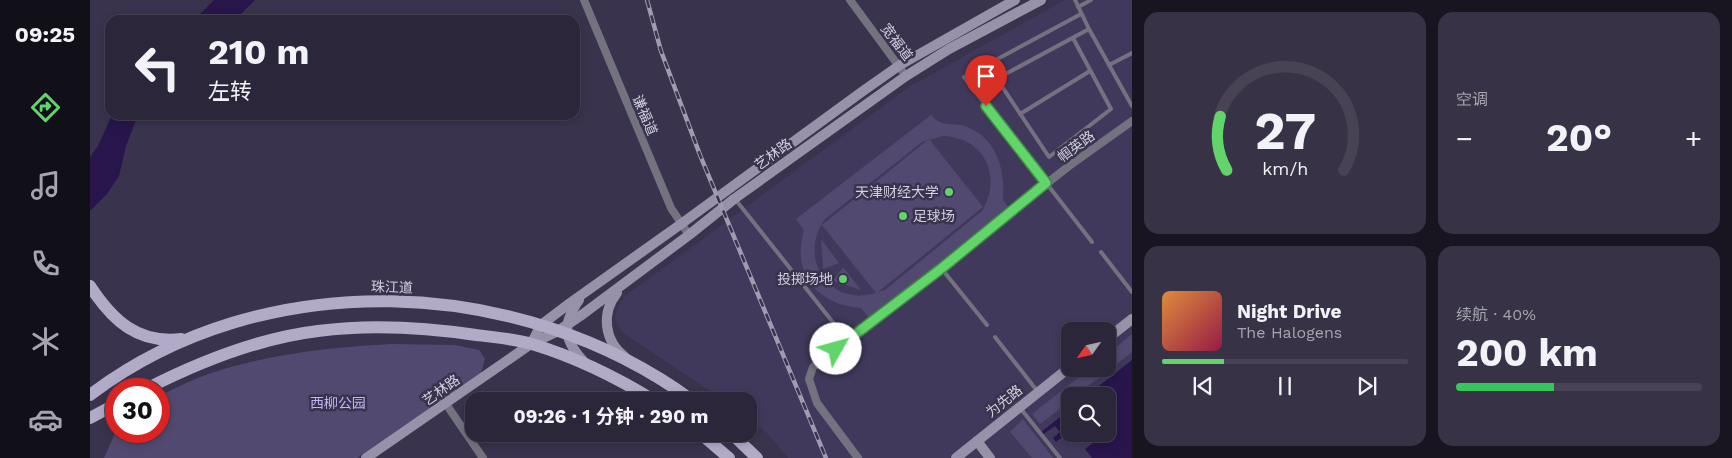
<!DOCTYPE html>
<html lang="zh">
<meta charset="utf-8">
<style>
:root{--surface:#2b263a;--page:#373245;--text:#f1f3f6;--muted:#a6a5af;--line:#474354;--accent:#61d46a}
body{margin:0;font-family:"Work Sans","Noto Sans SC",sans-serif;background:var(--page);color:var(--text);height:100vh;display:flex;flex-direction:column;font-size:19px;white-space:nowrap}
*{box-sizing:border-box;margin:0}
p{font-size:16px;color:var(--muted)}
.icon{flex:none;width:28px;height:28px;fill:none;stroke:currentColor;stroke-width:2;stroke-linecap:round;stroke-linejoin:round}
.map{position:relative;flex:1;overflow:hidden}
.drawer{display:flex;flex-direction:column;gap:12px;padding:12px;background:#181520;width:600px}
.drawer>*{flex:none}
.banner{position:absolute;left:15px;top:15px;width:475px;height:105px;border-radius:15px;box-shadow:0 2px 8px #0003,0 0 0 1px var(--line);background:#2b263a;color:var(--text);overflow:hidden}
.needle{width:32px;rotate:236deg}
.fabs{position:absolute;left:971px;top:322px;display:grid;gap:10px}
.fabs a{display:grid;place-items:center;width:55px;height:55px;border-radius:10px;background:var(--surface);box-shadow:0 2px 8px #0003,0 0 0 1px var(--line);font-size:25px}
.speed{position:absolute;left:15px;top:378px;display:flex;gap:10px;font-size:25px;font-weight:700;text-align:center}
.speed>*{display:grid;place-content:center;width:65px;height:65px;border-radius:50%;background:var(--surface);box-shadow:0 2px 8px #0003,0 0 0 1px var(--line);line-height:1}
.speed .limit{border:8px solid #d22;background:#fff;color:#111}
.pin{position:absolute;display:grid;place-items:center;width:42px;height:42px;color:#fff;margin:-51px -21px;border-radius:50% 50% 50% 0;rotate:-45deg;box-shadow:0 0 5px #0007}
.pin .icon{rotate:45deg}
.me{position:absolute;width:55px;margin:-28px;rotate:52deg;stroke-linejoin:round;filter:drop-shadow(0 0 4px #0008)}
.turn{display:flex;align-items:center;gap:18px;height:105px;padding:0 20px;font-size:22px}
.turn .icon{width:65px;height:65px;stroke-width:2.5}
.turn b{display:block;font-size:35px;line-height:42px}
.big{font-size:38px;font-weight:700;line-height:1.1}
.drawer .widget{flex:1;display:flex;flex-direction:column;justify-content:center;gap:8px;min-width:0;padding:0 18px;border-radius:15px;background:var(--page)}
.drawer .dial{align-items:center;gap:0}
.dial svg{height:130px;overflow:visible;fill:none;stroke:var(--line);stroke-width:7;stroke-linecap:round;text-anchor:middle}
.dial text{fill:var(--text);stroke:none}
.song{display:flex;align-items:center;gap:15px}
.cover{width:60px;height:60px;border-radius:8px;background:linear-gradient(135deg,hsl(30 70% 55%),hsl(340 70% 35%))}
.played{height:5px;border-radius:2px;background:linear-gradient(90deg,var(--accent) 25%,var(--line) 25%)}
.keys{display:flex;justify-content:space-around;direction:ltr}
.heat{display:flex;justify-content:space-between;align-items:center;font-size:28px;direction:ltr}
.charge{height:8px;border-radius:4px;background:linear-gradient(90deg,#34c759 40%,var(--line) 0)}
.drawer .tiles{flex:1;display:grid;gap:12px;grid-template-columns:repeat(2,1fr)}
.trip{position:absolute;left:375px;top:392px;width:292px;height:50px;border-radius:15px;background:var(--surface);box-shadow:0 2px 8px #0003,0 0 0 1px var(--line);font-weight:700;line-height:50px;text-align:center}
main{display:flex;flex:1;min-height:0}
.tab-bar{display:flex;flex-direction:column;width:90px;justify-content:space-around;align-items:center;background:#110f17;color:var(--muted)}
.tab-bar .icon{width:35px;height:35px}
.tab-bar .active{color:var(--accent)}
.tab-bar b{font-size:22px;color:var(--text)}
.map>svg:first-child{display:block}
.built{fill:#41395b;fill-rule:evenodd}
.green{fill:#524970;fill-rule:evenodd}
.water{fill:#28154b}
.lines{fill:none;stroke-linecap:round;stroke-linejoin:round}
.lane{stroke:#757280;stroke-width:4}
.street{stroke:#757280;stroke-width:8}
.secondary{stroke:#9792a9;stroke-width:10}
.primary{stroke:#b1abc8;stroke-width:12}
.rail-casing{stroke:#a09cb0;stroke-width:4.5}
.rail{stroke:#39334e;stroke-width:2.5;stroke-dasharray:8;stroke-linecap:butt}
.route-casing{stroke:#3f8a45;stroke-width:12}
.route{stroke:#61d46a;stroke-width:9}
.poi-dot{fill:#61d46a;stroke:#39334e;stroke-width:2}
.labels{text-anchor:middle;stroke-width:5;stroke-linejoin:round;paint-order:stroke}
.street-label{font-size:14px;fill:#d2cfe0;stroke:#39334e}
.poi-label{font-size:14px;fill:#d2cfe0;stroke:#39334e;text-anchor:end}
.park-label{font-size:14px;fill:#c3b2f8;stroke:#39334e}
</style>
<main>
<nav class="tab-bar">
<b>09:25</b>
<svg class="icon active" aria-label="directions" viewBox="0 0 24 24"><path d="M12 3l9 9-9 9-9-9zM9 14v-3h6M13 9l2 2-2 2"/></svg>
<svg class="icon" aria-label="music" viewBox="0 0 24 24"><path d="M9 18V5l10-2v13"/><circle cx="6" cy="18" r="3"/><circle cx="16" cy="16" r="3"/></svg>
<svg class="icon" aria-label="phone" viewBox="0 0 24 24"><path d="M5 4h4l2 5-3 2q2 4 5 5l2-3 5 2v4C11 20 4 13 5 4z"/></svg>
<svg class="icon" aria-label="climate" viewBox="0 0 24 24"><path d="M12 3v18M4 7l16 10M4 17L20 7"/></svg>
<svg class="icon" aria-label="car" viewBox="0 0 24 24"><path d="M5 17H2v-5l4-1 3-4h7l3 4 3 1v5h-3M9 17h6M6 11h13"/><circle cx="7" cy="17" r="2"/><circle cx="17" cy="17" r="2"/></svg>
</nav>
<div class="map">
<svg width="1042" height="458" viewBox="0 0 1042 458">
<rect width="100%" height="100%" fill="#39334e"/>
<path class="built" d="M975 0H1042V458H698L679 435 659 419V401H635L532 332 525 319 527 308 534 297 819 87ZM980 331H1018V369H980ZM980 396H1018V434H980Z"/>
<g class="green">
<path d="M841 115C851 126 856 123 870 125 905 133 916 168 913 200L919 208 779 318 771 308C728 305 701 274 714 230L706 219ZM853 136C894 137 913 176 892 211L795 290 788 292 893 207 839 139 732 225 786 293C739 307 707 258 735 219L832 142Z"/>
<polygon points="731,239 749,263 733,269"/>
<polygon points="753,267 771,290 743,281"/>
<polygon points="1042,334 1042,352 985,396 980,396 980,401 950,424 942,414 999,369 1018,369 1018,354"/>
<path d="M302 344 365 345 389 350 395 359 391 373 267 458H14L26 431H69V396C86 388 103 379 121 373 180 354 241 347 302 344Z"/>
<polygon points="933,419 963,458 942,458 920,432"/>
</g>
<g class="water">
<polygon points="124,0 165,0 145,20 104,20"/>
<polygon points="22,115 48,115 36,146 29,176 17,194 1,210 0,210 0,157 8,146"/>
<polygon points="1042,360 1042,458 1002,458 995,449 1014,434 1018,434 1018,396 996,396"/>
<polygon points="980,409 980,431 966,442 963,438 970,432 965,426 952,435 950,433"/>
</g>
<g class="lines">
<g class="lane">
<polyline points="988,7 1001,0"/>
<polyline points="991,14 874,77 1002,242"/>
<polyline points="999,29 1042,106"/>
<polyline points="1019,65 1042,53"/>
<polyline points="907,79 959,157 1021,109 983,38"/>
<polyline points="884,91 999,29 985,0"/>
<polyline points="930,114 1000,71"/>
<polyline points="645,199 757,340"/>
<polyline points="1011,252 1042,292"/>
<polyline points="851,268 897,325"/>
<polyline points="905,337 948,392"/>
<polyline points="931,409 970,458"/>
</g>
<g class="street">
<polyline points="494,0 581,208 599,235"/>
<polyline points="760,0 816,76"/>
<polyline points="356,404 393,458"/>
<polyline points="768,458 727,403 719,379 723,367 979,166 1042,121"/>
</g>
<g class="secondary">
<path d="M527 293C511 313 514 341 535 357"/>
<path d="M489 300C471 325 474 341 495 363"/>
<polyline points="1018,338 1042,319"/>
<polyline points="441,344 451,325 480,303 591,224 773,91 810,65 925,0"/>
<polyline points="887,441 900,458"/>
<polyline points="276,458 441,344 468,331 493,314 599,235 644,199 816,76 859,49 951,0"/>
<polyline points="866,458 980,367"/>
</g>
<g class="primary">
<path d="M0 286C23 321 48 344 91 339"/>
<path d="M56 389C109 362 169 338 228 331 281 324 333 327 386 335 404 337 424 339 442 344 485 357 526 377 565 401"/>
<path d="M0 395C173 264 430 274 603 401"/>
<polyline points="0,418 26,404"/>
<polyline points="611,434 639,458"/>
<polyline points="642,434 667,458"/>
</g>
<defs>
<polyline id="rail" points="557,0 571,51 610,155 736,458"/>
</defs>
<use href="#rail" class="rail-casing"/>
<use href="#rail" class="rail"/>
</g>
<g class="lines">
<defs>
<polyline id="route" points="746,349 852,268 956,183 896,106"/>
</defs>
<use href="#route" class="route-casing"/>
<use href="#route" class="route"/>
</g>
<g class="poi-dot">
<circle cx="859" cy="192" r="5"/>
<circle cx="813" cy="216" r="5"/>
<circle cx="753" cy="279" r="5"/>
</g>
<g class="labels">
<g class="street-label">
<text transform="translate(807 42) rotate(53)" y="5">宽福道</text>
<text transform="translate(555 115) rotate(67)" y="5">谦福道</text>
<text transform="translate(986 146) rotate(-36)" y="5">帼英路</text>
<text transform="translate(683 154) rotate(-36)" y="5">艺林路</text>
<text transform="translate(302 287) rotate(2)" y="5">珠江道</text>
<text transform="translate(351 390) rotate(-35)" y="5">艺林路</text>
<text transform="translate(914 401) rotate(-39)" y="5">为先路</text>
</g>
<g class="poi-label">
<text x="849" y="197">天津财经大学</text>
<text x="823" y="221" text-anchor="start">足球场</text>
<text x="743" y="284">投掷场地</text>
</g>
<g class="park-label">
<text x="248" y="408">西柳公园</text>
</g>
</g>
</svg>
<div class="fabs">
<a><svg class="needle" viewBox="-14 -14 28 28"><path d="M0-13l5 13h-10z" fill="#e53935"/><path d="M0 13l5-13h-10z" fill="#a6a5af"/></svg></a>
<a><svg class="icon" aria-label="search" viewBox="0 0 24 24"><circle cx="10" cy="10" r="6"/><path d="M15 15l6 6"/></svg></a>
</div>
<div class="speed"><div class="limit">30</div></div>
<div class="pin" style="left:896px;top:106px;background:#d93025"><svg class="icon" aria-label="arrive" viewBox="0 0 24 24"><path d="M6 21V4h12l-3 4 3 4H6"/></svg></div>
<svg class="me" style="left:746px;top:349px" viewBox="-20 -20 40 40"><circle r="19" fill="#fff"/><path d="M0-13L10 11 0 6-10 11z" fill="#61d46a"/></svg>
<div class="trip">09:26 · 1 分钟 · 290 m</div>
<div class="banner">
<div class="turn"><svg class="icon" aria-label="left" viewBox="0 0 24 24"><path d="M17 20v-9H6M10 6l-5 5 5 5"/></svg><div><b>210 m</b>左转</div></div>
</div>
</div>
<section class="drawer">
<div class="tiles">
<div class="widget dial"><svg viewBox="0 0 100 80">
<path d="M14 69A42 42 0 1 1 86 69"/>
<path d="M14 69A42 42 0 0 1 10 36" stroke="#61d46a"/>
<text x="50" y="56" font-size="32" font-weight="700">27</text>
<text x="50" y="72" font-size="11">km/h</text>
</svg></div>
<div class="widget"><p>空调</p>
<div class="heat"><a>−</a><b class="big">20°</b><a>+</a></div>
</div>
<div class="widget">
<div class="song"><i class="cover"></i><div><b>Night Drive</b><p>The Halogens</p></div></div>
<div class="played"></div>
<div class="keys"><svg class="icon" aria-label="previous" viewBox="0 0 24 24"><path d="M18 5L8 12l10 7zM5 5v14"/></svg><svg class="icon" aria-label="pause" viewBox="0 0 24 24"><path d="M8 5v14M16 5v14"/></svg><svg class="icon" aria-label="next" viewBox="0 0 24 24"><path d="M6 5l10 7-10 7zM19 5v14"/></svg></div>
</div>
<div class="widget"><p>续航 · 40%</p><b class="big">200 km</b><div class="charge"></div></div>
</div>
</section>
</main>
